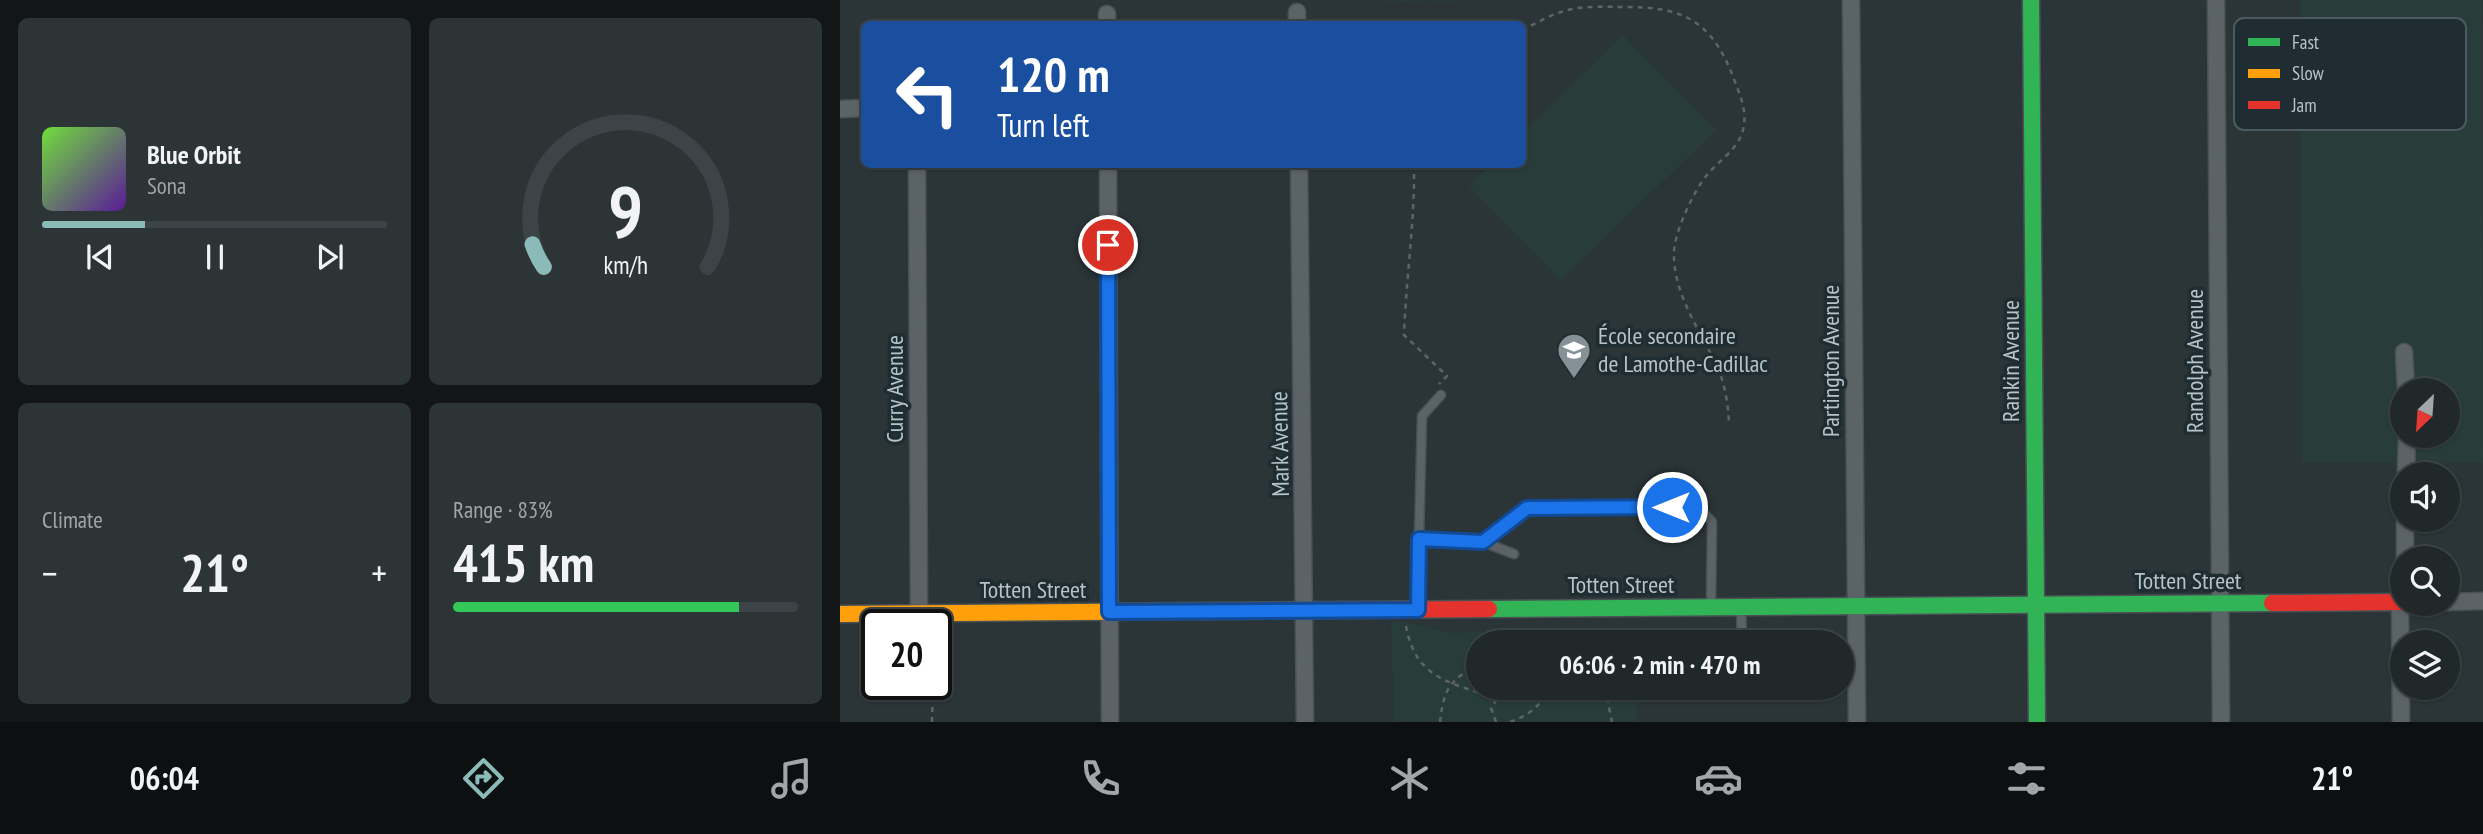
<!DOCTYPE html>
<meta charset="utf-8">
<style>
:root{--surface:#20282a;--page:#2d3436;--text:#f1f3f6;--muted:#a2a6a8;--line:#3d4447;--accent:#8bbbb9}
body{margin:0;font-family:"PT Sans Narrow",sans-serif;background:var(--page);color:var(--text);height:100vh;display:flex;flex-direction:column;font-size:26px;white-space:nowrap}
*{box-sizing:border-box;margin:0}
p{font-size:23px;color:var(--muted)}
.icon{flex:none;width:38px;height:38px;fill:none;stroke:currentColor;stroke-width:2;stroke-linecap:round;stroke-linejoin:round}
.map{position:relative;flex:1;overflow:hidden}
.sheet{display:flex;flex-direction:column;gap:18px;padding:18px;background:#121617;width:840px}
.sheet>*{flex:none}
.guide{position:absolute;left:21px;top:21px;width:665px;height:147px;border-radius:10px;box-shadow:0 2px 5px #0004,0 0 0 2px var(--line);background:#1a4fa0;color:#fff;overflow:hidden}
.needle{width:46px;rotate:205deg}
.controls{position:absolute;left:1550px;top:378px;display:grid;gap:14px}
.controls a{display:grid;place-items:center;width:70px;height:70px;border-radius:50%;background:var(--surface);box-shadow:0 2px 5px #0004,0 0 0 2px var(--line);font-size:35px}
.speed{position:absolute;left:21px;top:609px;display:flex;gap:14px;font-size:35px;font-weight:700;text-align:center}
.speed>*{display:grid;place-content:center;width:91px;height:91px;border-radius:50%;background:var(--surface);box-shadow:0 2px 5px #0004,0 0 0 2px var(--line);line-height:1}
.speed .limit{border:4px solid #111;border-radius:10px;background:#fff;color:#111}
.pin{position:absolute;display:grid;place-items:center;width:60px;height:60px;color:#fff;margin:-30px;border:4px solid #fff;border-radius:50%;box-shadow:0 2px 7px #0007}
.me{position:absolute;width:77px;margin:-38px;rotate:270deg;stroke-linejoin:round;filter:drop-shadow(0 0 5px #0008)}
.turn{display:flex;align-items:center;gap:24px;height:147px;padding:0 21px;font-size:32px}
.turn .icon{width:91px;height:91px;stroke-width:2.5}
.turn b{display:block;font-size:49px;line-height:60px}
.big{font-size:52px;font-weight:600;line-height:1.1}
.sheet .card{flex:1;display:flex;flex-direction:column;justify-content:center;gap:10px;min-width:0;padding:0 24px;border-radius:10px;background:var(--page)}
.sheet .dial{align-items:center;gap:0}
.dial svg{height:182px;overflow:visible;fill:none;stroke:var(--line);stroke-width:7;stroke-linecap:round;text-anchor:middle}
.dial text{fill:var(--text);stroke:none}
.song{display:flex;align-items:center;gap:21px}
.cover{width:84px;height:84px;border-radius:10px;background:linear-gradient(135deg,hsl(100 70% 55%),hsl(270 70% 35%))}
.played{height:7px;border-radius:4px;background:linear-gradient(90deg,var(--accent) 30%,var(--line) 30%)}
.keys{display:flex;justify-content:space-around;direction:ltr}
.heat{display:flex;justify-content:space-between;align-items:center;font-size:38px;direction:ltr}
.charge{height:10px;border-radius:5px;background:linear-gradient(90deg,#34c759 83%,var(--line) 0)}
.sheet .tiles{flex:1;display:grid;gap:18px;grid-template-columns:repeat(2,1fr)}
.trip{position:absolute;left:626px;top:630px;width:388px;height:70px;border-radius:35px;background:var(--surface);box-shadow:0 2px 5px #0004,0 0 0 2px var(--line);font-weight:600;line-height:70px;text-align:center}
.tab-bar{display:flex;height:112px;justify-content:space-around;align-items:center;background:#0d1011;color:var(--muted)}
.tab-bar .icon{width:49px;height:49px}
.tab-bar .on{color:var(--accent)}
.tab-bar b{font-size:32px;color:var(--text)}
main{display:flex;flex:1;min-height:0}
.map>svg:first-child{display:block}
.green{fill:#283d39;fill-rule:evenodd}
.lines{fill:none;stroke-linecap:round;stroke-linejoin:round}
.lane-casing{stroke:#495155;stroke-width:11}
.street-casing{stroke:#495155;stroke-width:19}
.fast-casing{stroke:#495155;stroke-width:19}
.slow-casing{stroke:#495155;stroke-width:19}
.jam-casing{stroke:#495155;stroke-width:19}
.path{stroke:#5d6466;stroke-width:2.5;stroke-dasharray:5 5;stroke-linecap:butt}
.lane{stroke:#5b6366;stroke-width:8}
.street{stroke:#5b6366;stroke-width:16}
.fast{stroke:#30b455;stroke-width:16}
.slow{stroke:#ff9f0a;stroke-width:16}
.jam{stroke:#e5322d;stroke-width:16}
.route-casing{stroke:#114b97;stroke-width:18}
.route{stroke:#1a73e8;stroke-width:12}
.labels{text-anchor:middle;stroke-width:7;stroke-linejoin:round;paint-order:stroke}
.poi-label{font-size:24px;fill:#b6c3c8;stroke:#1f2d32;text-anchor:start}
.street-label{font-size:24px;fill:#b6c3c8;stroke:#1f2d32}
.key{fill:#1f2d32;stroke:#4c5a5f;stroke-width:2}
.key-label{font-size:19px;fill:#b6c3c8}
</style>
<main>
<section class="sheet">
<div class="tiles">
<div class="card">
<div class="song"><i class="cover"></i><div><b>Blue Orbit</b><p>Sona</p></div></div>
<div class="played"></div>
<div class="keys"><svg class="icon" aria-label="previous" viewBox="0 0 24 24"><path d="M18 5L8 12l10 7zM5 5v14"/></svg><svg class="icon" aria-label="pause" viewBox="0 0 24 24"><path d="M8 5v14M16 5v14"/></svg><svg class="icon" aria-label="next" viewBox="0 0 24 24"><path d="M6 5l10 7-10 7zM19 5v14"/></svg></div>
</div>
<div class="card dial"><svg viewBox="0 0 100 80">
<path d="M14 69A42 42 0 1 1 86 69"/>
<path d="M14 69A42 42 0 0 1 9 59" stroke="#8bbbb9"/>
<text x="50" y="56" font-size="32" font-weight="700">9</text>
<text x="50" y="72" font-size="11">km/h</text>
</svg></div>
<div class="card"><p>Climate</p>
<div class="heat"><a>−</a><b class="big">21°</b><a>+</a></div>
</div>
<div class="card"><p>Range · 83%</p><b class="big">415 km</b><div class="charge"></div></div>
</div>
</section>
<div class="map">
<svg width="1643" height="722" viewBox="0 0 1643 722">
<rect width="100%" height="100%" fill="#2b3538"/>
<g class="green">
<polygon points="508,0 916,0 555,1"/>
<path d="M1460 0H1642L1643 463H1462ZM1563 390H1608V436H1563Z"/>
<polygon points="783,35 876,130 721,280 629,186 651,165 682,164 683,133"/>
<polygon points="563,621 611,633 792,629 793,642 639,642 639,688 795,688 797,722 554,722 551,622"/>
</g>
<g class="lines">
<defs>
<g id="lane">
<polyline points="579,539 582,416 601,395"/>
<polyline points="643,542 687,508 859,507 872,522 871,604"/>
<polyline points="901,607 902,642"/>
<polyline points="578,610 579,539 643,542 674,554"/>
</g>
<g id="street">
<polyline points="1011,0 1017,722"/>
<polyline points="1376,0 1381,722"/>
<polyline points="457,12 457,24"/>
<polyline points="267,14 267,24"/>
<polyline points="0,109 24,108"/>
<polyline points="77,164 79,614"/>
<polyline points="268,164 270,722"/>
<polyline points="459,164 465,722"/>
<polyline points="1564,352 1566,390"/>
<polyline points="1566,474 1567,436"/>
<polyline points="1565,558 1565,520"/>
<polyline points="1560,602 1561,722"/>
<polyline points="1608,602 1643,601"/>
</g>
<g id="fast">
<polyline points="1191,0 1197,722"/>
<polyline points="649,609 1432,603"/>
</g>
<polyline id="slow" points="0,614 365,611"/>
<g id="jam">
<polyline points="1432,603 1563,602"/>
<polyline points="365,611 649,609"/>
</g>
</defs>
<use href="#lane" class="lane-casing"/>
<use href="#street" class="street-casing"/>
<use href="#fast" class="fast-casing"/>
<use href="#slow" class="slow-casing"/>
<use href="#jam" class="jam-casing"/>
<g class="path">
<path d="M682 30C695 24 708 16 721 12 741 5 764 7 785 7 841 7 870 19 892 74 899 93 908 110 903 130 898 150 879 160 867 175 854 190 834 233 834 253 833 293 860 331 877 366 885 384 888 403 889 423"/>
<path d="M574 164C575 221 566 278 564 335L607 376 599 384"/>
<path d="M566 626C576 681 612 682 657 699"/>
<polyline points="747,642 747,637"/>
<polyline points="765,688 772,722"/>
<polyline points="704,695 768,701"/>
<polyline points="92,722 93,684"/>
<path d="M600 722C604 688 609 681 639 664"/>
<polyline points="656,722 651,708 657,699 662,697 662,688"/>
<path d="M670 722C684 717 698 709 705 695L703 688"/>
</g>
<use href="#lane" class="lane"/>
<use href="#street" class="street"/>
<use href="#fast" class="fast"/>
<use href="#slow" class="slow"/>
<use href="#jam" class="jam"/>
</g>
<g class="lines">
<defs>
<polyline id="route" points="268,245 269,612 578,610 579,539 643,542 687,508 832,507"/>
</defs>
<use href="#route" class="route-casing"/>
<use href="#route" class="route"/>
</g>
<defs>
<symbol id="school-pin" viewBox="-11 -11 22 30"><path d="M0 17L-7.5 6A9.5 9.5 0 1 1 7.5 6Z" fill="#859196" stroke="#1f2d32"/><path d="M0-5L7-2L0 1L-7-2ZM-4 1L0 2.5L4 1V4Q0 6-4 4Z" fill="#fff"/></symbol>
</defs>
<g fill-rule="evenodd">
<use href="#school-pin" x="715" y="331" width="38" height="52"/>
</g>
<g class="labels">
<g class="poi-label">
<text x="758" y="344">École secondaire<tspan x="758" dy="28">de Lamothe-Cadillac</tspan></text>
</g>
<g class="street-label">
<text transform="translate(991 361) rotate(-90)" y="8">Partington Avenue</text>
<text transform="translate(1171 361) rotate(-90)" y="8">Rankin Avenue</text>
<text transform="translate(1355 361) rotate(-90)" y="8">Randolph Avenue</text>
<text transform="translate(55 389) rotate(-90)" y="8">Curry Avenue</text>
<text transform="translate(440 444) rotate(-91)" y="8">Mark Avenue</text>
<text x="1348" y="589">Totten Street</text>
<text x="781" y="593">Totten Street</text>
<text x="193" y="598">Totten Street</text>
</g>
</g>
<rect x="1394" y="18" width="232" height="112" rx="10" class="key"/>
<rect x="1408" y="38" width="32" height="8" fill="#30b455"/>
<rect x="1408" y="69" width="32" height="9" fill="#ff9f0a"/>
<rect x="1408" y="101" width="32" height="8" fill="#e5322d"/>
<g class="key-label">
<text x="1452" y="49">Fast</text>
<text x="1452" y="80">Slow</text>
<text x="1452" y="112">Jam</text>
</g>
</svg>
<div class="controls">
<a><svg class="needle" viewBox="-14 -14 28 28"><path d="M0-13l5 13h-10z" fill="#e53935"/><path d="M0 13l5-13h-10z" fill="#a2a6a8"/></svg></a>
<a><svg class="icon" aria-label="sound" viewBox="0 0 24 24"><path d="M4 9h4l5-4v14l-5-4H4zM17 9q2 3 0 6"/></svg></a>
<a><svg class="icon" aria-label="search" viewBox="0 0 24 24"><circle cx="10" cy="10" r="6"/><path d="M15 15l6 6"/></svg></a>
<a><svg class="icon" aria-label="layers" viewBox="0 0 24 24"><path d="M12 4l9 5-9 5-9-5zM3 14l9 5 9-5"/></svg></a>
</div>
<div class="speed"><div class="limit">20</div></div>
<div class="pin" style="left:268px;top:245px;background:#d93025"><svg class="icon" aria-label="arrive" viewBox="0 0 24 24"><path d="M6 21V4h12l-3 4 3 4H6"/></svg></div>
<svg class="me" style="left:832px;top:507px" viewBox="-20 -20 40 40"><circle r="17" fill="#1a73e8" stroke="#fff" stroke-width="3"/><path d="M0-11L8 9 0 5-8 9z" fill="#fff"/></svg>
<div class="trip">06:06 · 2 min · 470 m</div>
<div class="guide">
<div class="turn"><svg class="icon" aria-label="left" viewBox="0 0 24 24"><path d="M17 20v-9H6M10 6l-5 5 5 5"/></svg><div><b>120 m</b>Turn left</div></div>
</div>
</div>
</main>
<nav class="tab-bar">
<b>06:04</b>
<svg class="icon on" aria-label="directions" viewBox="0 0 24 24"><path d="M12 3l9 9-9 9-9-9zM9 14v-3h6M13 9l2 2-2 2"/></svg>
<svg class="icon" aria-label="music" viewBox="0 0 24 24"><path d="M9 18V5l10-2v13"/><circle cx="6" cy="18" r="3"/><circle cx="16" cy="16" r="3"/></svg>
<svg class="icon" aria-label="phone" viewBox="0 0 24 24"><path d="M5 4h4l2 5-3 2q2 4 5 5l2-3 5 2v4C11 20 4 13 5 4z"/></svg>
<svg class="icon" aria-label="climate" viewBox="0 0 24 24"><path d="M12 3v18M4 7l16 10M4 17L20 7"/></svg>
<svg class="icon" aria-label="car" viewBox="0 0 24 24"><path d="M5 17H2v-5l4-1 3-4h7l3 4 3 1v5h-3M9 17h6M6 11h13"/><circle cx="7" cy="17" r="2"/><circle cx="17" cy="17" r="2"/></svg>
<svg class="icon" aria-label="filters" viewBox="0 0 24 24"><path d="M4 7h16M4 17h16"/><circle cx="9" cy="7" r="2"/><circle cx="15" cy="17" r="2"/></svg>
<b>21°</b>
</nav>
